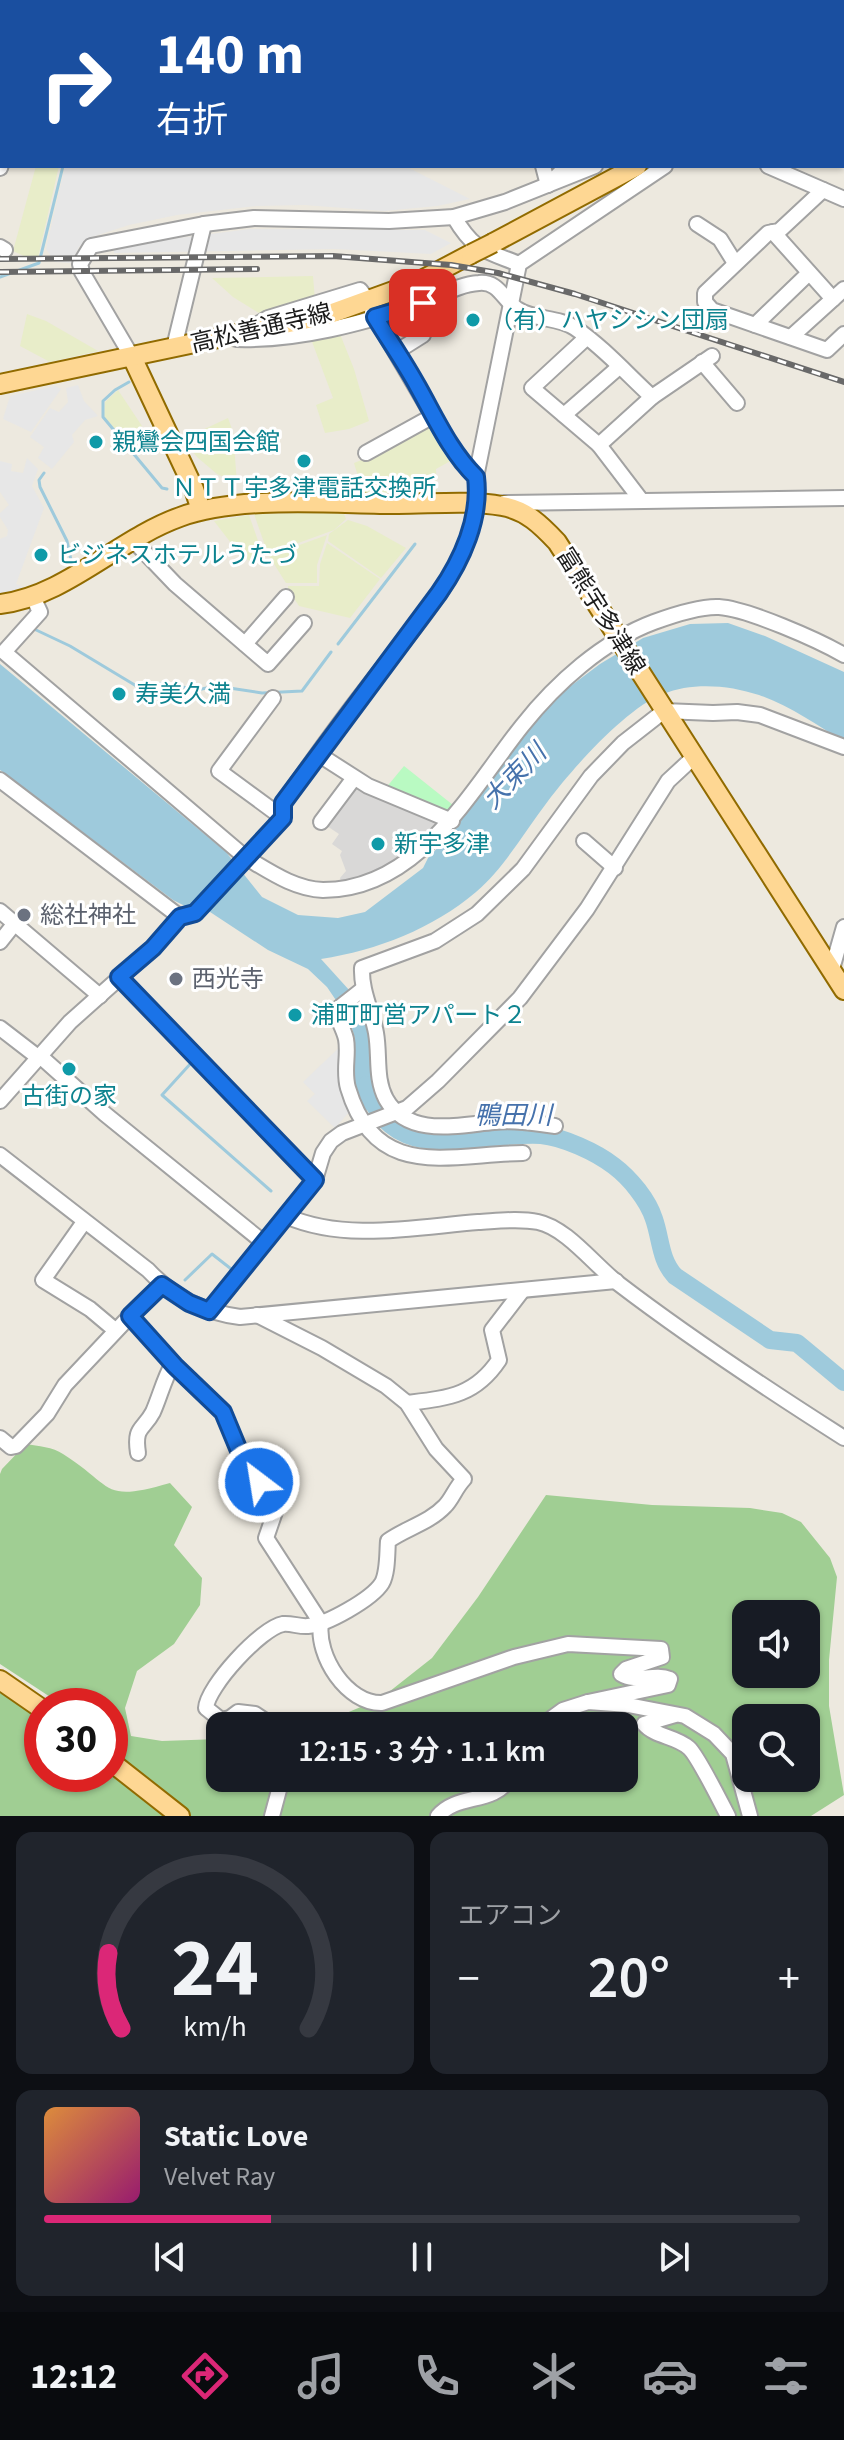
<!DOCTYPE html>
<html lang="ja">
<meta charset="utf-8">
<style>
:root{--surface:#171b24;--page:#20242c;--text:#f1f3f6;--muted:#9ea1a6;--line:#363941;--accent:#db2777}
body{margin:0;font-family:"Source Sans 3","Noto Sans JP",sans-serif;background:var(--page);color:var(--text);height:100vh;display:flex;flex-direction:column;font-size:30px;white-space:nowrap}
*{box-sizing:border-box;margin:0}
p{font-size:26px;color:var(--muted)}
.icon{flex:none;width:44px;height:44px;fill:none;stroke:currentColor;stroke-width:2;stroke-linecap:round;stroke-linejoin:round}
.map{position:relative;height:1816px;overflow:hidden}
.side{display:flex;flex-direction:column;gap:16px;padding:16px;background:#0d0f14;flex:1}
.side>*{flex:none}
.banner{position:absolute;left:0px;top:0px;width:844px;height:168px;box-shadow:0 2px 6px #0004;background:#1a4fa0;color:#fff;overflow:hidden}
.tools{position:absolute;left:732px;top:1600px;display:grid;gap:16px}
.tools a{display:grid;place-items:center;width:88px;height:88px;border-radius:16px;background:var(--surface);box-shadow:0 2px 6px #0004;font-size:40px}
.speed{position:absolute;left:24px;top:1688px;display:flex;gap:16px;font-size:40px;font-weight:700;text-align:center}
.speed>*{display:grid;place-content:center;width:104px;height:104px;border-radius:50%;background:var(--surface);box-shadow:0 2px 6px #0004;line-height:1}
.speed .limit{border:12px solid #d22;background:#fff;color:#111}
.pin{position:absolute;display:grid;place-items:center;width:68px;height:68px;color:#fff;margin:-34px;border-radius:16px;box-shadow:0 4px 12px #0006}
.me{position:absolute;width:88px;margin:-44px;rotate:329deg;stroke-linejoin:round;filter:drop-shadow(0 0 6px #0008)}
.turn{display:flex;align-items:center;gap:28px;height:168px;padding:0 24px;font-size:36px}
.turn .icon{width:104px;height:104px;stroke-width:2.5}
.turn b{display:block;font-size:56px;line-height:68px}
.big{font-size:60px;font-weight:600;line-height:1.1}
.side .card{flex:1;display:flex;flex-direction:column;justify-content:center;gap:12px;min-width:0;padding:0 28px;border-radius:16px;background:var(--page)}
.side .dial{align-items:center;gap:0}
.dial svg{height:208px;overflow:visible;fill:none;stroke:var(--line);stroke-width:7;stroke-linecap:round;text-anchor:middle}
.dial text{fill:var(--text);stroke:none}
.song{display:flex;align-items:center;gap:24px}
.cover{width:96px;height:96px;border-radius:12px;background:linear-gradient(135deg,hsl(30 70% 55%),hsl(320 70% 35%))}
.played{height:8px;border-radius:4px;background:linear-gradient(90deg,var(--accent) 30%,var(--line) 30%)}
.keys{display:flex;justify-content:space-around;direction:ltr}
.heat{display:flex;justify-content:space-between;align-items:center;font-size:44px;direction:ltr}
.side .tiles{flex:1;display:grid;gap:16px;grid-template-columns:1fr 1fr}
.card:last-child{grid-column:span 2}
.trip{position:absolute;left:206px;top:1712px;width:432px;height:80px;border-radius:16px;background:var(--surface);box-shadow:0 2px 6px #0004;font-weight:600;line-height:80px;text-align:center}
.tab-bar{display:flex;height:128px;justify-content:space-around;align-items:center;background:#090b0e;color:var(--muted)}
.tab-bar .icon{width:56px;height:56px}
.tab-bar .on{color:var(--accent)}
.tab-bar b{font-size:36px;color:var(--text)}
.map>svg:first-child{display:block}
.residential{fill:#d9d8d7}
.farmland{fill:#e8edc9}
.forest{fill:#a0ce93;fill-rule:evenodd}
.park{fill:#b9fac2}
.parking{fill:#e7e7e7}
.water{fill:#9ecadc}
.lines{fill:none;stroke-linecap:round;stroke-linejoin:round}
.stream{stroke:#9ecadc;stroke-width:3}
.river{stroke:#9ecadc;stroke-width:18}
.minor-casing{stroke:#a2a2a2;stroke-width:18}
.major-casing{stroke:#916b00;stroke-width:22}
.minor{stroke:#fff;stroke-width:14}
.major{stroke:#fed793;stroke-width:18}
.rail-casing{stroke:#696969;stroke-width:6}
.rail{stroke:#fff;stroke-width:3;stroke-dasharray:9;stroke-linecap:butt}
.major-bridge-casing{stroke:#916b00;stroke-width:22;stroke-linecap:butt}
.major-bridge{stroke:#fed793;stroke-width:18}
.route-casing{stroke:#114b97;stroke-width:20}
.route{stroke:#1a73e8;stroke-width:14}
.culture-dot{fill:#0f9aa8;stroke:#fff;stroke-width:3}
.worship-dot{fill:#6b7280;stroke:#fff;stroke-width:3}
.labels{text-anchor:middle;stroke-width:6;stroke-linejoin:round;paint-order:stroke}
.culture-label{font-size:24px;fill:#0d838f;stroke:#fff;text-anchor:start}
.street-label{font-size:24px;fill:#1b1b1b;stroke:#fff}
.worship-label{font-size:24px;fill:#5b616d;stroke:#fff;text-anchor:start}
.water-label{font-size:26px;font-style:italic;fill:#4672ac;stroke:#fff}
</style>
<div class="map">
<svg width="844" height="1816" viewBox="0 0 844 1816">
<rect width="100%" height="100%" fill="#ede9df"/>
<polygon class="residential" points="357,784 440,821 429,838 380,873 342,885 340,878 346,871 340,855 342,851 332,844 339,834 324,824"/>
<g class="farmland">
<polygon points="36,166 59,166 37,262 13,251"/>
<polygon points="313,276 315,300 259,313 233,297 212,278"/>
<polygon points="27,314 46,321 98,351 50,362 20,346"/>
<polygon points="340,334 354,369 369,421 349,429 325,433 316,405 333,398 311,339"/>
<polygon points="118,390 142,426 125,441 104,416 105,402"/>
<polygon points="228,418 233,432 237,483 217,474 197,457 183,439"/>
<polygon points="431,422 454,459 436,469 437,496 364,496 354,463 369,457"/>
<polygon points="343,512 346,519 334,530 268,554 254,514"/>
<polygon points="249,515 263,555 250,561 241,556 214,521"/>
<polygon points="348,520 367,526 406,548 381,578 328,541 329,534"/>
<polygon points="327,535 317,565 317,583 286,583 269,556"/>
<polygon points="327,543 380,579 350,618 299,606 288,589 288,586 319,586 320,564"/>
</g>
<path class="forest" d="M26 1444C38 1446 53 1447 63 1454 115 1487 101 1503 170 1483L192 1507 174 1545 202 1578 200 1605 174 1644 137 1671 125 1708 131 1736 162 1741 220 1739V1778H624V1726H315L380 1699 432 1658 478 1597 546 1495 652 1505 750 1508 782 1513 801 1522 830 1558 837 1577 829 1660V1706L844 1795 811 1816H0V1693L42 1715V1774H110V1706H64L0 1664V1474L2 1469ZM746 1614H806V1674H746ZM746 1718H806V1778H746Z"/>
<polygon class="park" points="404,766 453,805 446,814 385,789"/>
<g class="parking">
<polygon points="65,166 405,166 470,199 437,206 384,211 304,205 257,206 177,215 129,225 92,237 79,247 71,263 55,262 46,249"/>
<polygon points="250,229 425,230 451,243 431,254 334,249 114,253 114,250 163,240"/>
<polygon points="78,385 84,401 98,416 85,420 72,435 74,442 52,469 38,458 44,447 30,437 50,408 59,412 68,402 66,388"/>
<polygon points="55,386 61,389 31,432 3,419 10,396"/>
<polygon points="27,458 38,469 32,486 44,508 16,584 27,588 19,594 0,596 0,539 7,536 8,530 0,517 0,513 9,505 0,492 0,461 12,464 11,471 23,473"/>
<polygon points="344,1043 351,1110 335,1128 307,1101 315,1094 303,1082"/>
</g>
<path class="water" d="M728 623 765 636 844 672V742C817 725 790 706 759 695 729 685 692 682 663 694 626 708 572 769 548 801 524 832 506 866 476 892 432 929 378 950 321 959L350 991 359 1008 368 1030 385 1102 362 1112 350 1068 355 1039 350 1021 327 987 308 969 268 950 207 910 187 907 173 900 0 770V664L226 852 262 897 298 915 338 918 365 912 423 868 428 858 454 830 525 735 556 697 600 664 643 638 690 624Z"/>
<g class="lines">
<g class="stream">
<polyline points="390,0 394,2"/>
<polyline points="98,2 99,0"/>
<polyline points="803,2 804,0"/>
<polyline points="0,66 2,67"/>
<polyline points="0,277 39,263 63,166"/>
<polyline points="129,382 115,390 103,401 103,417 162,488 167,489"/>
<polyline points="44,473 39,480 40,487 67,541 72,565"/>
<polyline points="34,629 70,646 143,690 163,683 197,690 216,686 262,693 302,691 331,652"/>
<polyline points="338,644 415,544"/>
<polyline points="192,1062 162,1095 271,1191"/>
<polyline points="185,1280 212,1254 235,1272"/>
</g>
<path class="river" d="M366 1085C392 1171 476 1131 541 1135 563 1137 596 1152 614 1166 630 1178 648 1200 654 1219 661 1239 660 1260 675 1276L770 1340 797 1343 844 1382"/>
<defs>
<g id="minor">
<polyline points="53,0 57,2"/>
<polyline points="518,0 522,2"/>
<polyline points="461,2 462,0"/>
<polyline points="581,2 581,0"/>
<polyline points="738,2 741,0"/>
<polyline points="0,12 2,13"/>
<polyline points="543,166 548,185 567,166"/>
<polyline points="768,166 844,199"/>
<polyline points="0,168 2,161"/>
<polyline points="823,190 779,231 768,233 705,293 705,302 712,310 827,350 844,334"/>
<path d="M454 217C474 251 484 250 519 264"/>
<polyline points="697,224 720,239 735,263"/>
<polyline points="773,232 833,299"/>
<polyline points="0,247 5,250"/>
<polyline points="372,312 448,442 462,463 476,477"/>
<polyline points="755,325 809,273"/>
<polyline points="253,327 268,318 360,290 363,294"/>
<polyline points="791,337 844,289"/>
<path d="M236 339C298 341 363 323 421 304 440 297 458 284 479 283 499 281 503 300 517 309 533 320 559 317 575 328 603 347 627 374 652 397L599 445 532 388 586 338"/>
<polyline points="177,348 176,339 204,224"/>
<polyline points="396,352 423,335"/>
<polyline points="132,357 82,272 80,264 91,246 204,224 254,218 389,221 454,217 505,202 595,166"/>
<polyline points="702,362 737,403"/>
<polyline points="652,397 712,356"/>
<polyline points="564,415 619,367"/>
<polyline points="599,445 641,500"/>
<polyline points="366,453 433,416"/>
<polyline points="504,503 844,498"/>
<polyline points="132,539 175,584 268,664 304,623"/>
<path d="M33 597 40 612 4 652 245 857C269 871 294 889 323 890 419 890 471 790 522 726 556 683 603 641 654 622 673 615 699 606 719 607 748 609 818 640 844 655"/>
<polyline points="245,644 286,597"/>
<polyline points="273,698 219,771 283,818"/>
<polyline points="318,754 368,786 452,821"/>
<polyline points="0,780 180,917"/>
<polyline points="321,822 354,778"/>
<polyline points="584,841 615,868"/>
<polyline points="0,911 100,996"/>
<polyline points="0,942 15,923"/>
<polyline points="832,969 844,927"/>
<polyline points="119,977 315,1180"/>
<path d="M363 989 335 1011C338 1020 344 1030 346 1039 349 1055 343 1071 348 1088 376 1182 448 1154 523 1153"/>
<polyline points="0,1028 39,1058"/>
<polyline points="40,1056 105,1114 263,1242"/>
<path d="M0 1101 70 1022 153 948 180 917 195 913 283 818V803C310 764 337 726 366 689 410 630 486 556 476 477L519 264 665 166"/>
<path d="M555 1126C534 1123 515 1120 494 1122 459 1125 408 1138 386 1099 375 1078 380 1056 376 1033 372 1011 361 991 362 968L435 941 477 914 523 869 591 776 623 743 664 711 713 713 737 712 760 715 844 747"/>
<path d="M0 1155 148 1270C174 1298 203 1312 240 1317L616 1281"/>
<path d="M286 1216C345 1242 416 1227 478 1222 497 1221 519 1218 538 1222 567 1228 595 1266 619 1284 691 1339 767 1389 844 1438"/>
<polyline points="84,1222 43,1280 90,1309 115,1330"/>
<path d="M162 1285 130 1316 175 1366 223 1412 240 1453 277 1506 266 1538 321 1623C316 1656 347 1704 382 1703L514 1657 568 1644 661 1649 662 1657 626 1669 621 1674C637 1684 653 1672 670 1679L668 1685 588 1702"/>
<polyline points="209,1311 315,1180 323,1153 331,1141 342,1133 407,1108 438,1081 520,998 587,909 668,781 695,756"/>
<path d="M257 1315 322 1348 386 1386 407 1403 436 1449 464 1479C456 1487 452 1499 445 1506 429 1523 406 1528 388 1541 387 1553 388 1572 382 1583 372 1599 326 1625 308 1626 300 1627 291 1623 283 1624 261 1628 207 1687 206 1708L221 1720 230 1718 238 1712 255 1714 273 1726"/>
<path d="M407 1403C448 1398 475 1396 499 1360L492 1330 522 1291"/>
<polyline points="0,1438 11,1447 16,1446 47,1414 65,1385 130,1316"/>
<path d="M138 1453C134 1426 143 1431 153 1412 160 1396 164 1379 173 1363"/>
<path d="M675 1715 644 1724C655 1737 676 1736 689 1748 698 1756 721 1803 728 1816"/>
<polyline points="541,1726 563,1710 588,1702 628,1705 685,1716 714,1734 733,1754 750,1816"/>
<polyline points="272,1816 279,1790 279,1778"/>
<path d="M438 1816C457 1793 494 1805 510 1778"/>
</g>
<g id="major">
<polyline points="842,12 844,10"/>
<polyline points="493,243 637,166"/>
<polyline points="132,357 194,489 201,510"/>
<polyline points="0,384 327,315 418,282 471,254"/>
<path d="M0 604C66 596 118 539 180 517 239 495 334 504 398 504 432 504 469 500 502 506 526 510 541 525 557 542L844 990"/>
<polyline points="0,1680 42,1709"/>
<polyline points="110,1761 180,1816"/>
</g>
</defs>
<use href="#minor" class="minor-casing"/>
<use href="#major" class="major-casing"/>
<use href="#minor" class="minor"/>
<use href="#major" class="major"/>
<defs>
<g id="rail">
<polyline points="0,259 333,256 451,265 498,273 575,294 844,382"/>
<polyline points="0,272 257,269"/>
</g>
</defs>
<use href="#rail" class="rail-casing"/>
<use href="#rail" class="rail"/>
<defs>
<polyline id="major-bridge" points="471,254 493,243"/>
</defs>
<use href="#major-bridge" class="major-bridge-casing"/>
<use href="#major-bridge" class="major-bridge"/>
</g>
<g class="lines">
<defs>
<path id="route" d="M259 1482 240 1453 223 1412 175 1366 130 1316 162 1285 189 1303 209 1311 315 1180 119 977 153 948 180 917 195 913 283 818V803L439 593C462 560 481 518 476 477 450 451 436 419 418 387 405 363 389 340 375 317L423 303"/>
</defs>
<use href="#route" class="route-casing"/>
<use href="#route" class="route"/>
</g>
<g class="culture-dot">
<circle cx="473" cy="320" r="8"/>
<circle cx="96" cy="442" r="8"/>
<circle cx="304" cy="461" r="8"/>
<circle cx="41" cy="555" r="8"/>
<circle cx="119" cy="694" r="8"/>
<circle cx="378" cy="844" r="8"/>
<circle cx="295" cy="1015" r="8"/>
<circle cx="69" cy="1069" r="8"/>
</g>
<g class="worship-dot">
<circle cx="24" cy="915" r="8"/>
<circle cx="176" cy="979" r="8"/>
</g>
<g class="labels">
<g class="culture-label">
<text x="489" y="328">（有）ハヤシシン団扇</text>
<text x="112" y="450">親鸞会四国会館</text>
<text x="304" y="496" text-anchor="middle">ＮＴＴ宇多津電話交換所</text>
<text x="57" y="563">ビジネスホテルうたづ</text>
<text x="135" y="702">寿美久満</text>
<text x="394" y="852">新宇多津</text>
<text x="311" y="1023">浦町町営アパート２</text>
<text x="69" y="1104" text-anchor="middle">古街の家</text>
</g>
<g class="street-label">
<text transform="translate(261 328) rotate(-13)" y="8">高松善通寺線</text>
<text transform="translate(601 611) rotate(58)" y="8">富熊宇多津線</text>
</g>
<g class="worship-label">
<text x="40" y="923">総社神社</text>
<text x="192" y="987">西光寺</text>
</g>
<g class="water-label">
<text transform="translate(514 776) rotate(-46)" y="9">大束川</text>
<text x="513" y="1124">鴨田川</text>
</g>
</g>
</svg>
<div class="tools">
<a><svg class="icon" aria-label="sound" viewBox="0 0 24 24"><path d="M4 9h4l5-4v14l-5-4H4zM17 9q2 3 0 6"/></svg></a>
<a><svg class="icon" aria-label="search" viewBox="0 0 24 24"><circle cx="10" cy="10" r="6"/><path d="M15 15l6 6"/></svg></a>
</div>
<div class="speed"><div class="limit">30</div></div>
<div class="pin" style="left:423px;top:303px;background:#d93025"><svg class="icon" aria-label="arrive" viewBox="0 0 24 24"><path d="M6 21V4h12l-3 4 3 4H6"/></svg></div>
<svg class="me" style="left:259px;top:1482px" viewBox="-20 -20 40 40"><circle r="17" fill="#1a73e8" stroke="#fff" stroke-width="3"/><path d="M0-11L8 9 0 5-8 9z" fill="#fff"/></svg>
<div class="trip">12:15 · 3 分 · 1.1 km</div>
<div class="banner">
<div class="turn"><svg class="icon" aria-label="right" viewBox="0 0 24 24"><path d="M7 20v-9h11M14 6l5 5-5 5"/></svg><div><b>140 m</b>右折</div></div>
</div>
</div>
<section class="side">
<div class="tiles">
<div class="card dial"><svg viewBox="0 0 100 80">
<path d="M14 69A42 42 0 1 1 86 69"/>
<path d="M14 69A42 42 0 0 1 9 40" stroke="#db2777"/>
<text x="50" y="56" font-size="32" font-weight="700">24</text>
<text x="50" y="72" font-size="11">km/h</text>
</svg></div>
<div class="card"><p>エアコン</p>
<div class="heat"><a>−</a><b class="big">20°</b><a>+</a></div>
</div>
<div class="card">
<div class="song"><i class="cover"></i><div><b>Static Love</b><p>Velvet Ray</p></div></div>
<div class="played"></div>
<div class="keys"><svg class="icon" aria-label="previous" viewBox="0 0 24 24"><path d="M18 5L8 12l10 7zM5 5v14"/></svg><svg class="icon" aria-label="pause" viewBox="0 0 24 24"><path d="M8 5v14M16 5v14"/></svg><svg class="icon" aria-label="next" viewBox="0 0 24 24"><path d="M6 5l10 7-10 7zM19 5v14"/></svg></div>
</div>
</div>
</section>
<nav class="tab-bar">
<b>12:12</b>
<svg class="icon on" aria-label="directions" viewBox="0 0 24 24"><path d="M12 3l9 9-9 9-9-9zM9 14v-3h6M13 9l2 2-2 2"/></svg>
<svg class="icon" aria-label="music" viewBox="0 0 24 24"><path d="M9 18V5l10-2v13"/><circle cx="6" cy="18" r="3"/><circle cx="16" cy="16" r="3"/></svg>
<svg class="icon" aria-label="phone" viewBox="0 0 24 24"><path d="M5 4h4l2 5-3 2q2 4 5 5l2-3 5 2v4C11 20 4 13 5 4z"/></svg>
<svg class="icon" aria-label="climate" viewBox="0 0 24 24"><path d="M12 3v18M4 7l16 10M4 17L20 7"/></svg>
<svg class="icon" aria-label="car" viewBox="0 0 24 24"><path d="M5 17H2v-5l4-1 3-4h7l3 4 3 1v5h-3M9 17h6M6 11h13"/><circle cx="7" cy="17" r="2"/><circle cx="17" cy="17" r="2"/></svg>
<svg class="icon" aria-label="filters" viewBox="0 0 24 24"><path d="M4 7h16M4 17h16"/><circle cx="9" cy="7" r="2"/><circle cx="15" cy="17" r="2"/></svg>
</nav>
